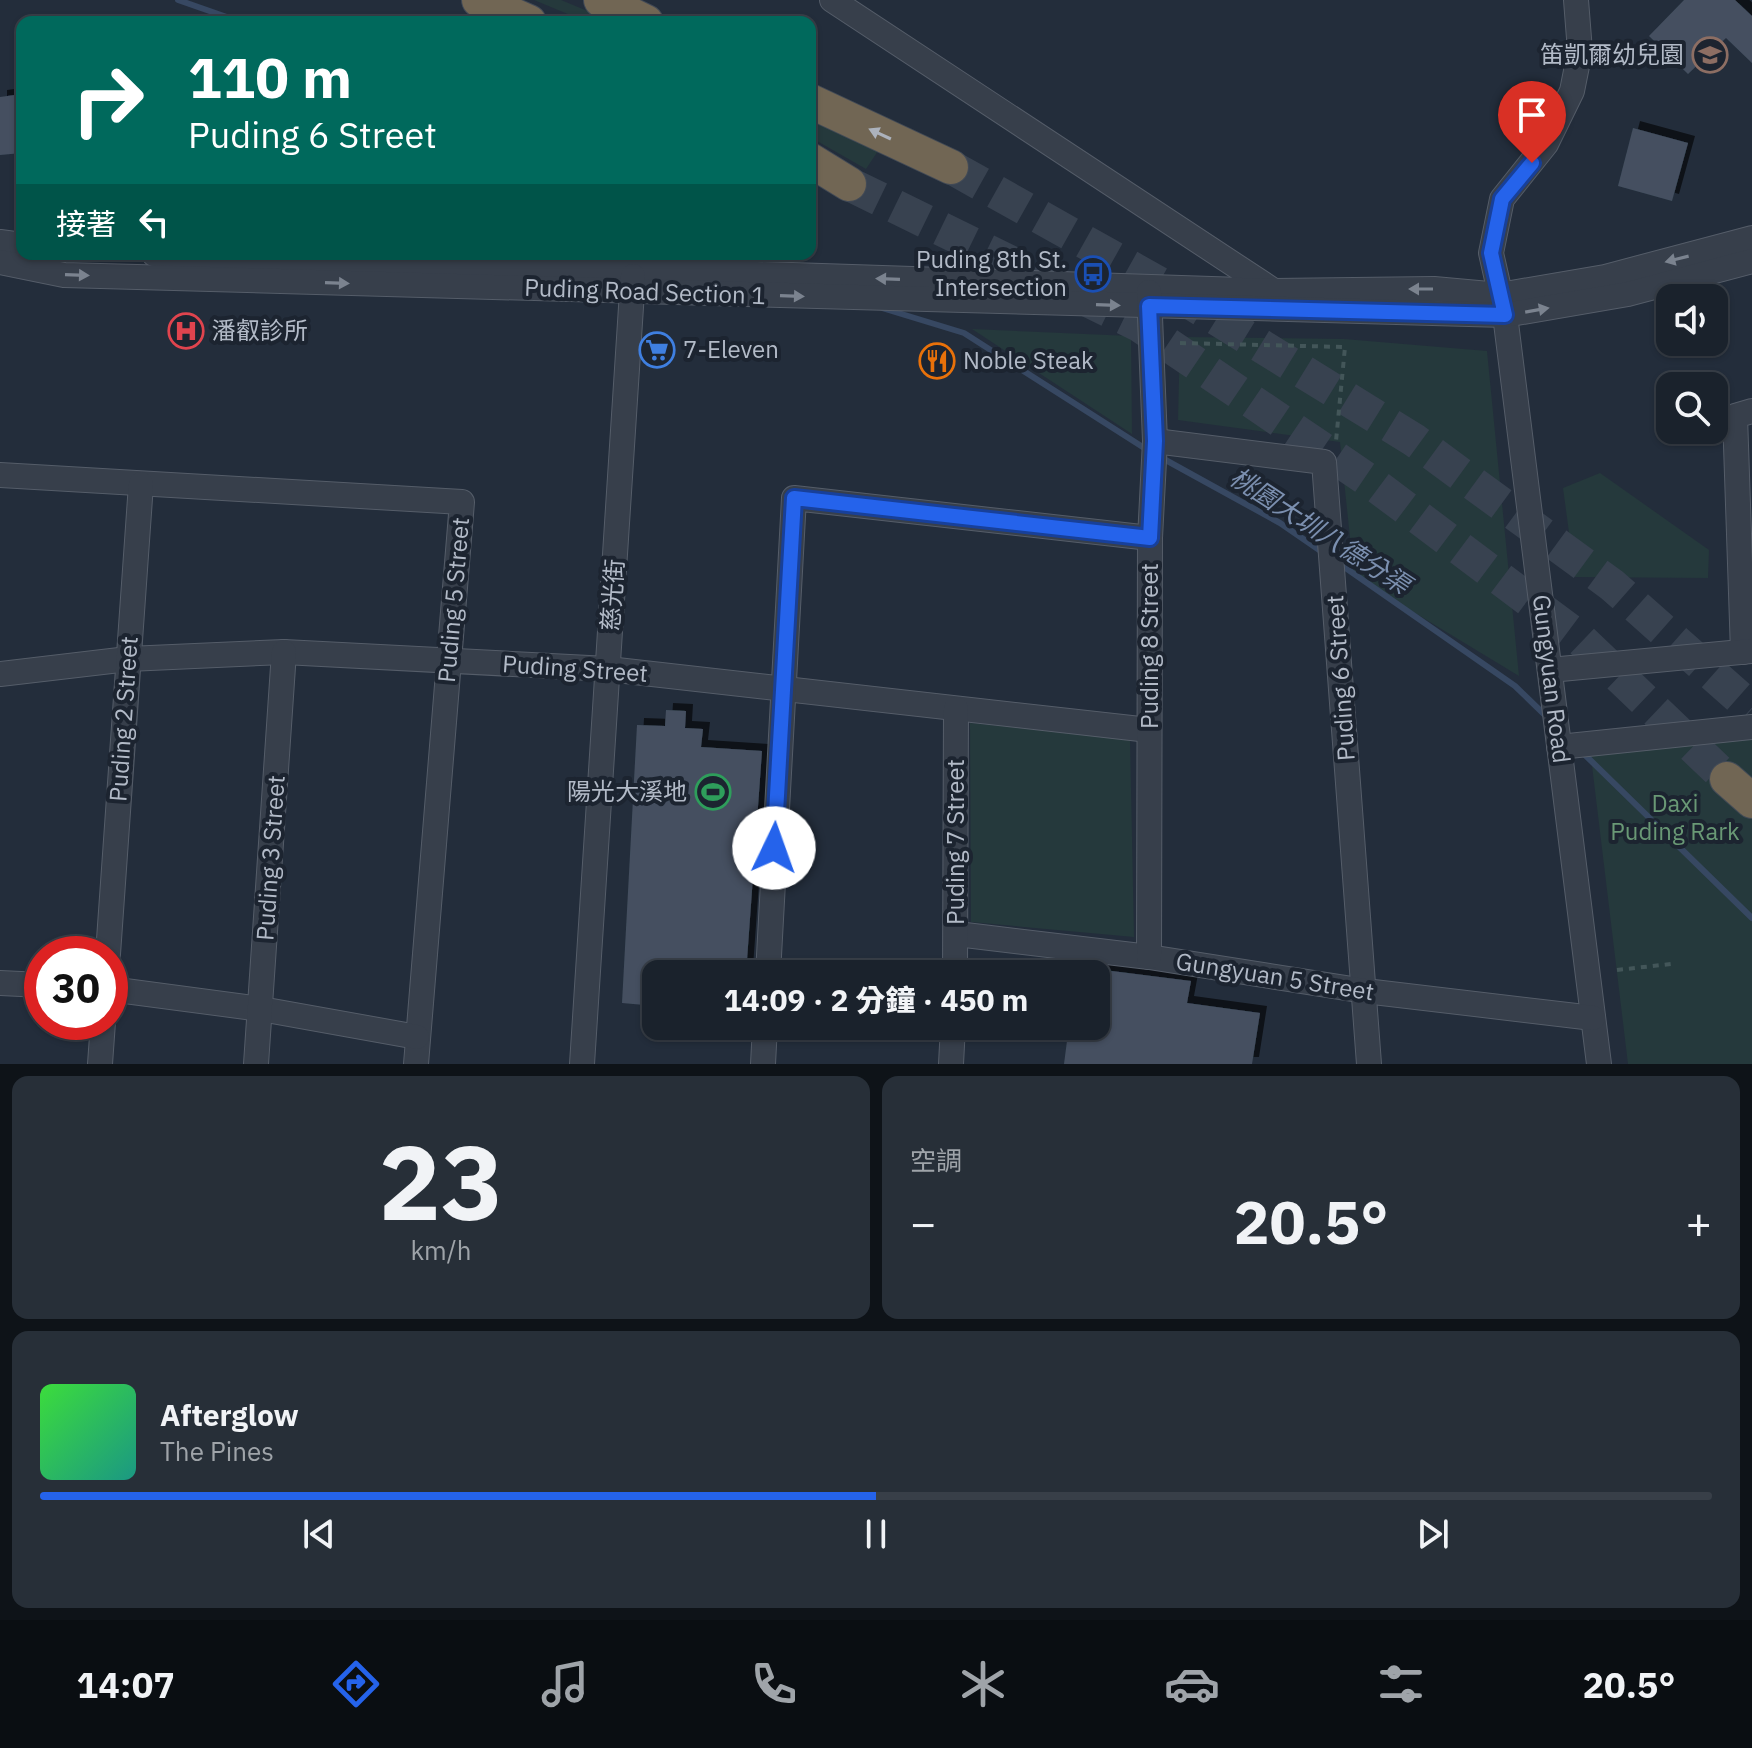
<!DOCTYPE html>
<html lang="zh-TW">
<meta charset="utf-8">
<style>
:root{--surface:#1a222c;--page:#272f38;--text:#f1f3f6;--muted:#9fa4a9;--line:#383f48;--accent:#2563eb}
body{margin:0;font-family:"IBM Plex Sans","Noto Sans TC",sans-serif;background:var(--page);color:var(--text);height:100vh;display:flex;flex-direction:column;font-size:30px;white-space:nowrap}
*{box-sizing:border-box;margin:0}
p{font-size:26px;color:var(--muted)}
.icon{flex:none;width:44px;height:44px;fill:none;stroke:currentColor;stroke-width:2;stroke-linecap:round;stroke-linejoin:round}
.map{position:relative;height:1064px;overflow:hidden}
.side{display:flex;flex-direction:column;gap:12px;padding:12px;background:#0e1318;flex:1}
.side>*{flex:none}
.guide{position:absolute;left:16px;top:16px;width:800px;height:244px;border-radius:16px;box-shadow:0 2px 6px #0004,0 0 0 2px var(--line);background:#00695c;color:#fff;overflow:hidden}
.tools{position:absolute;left:1656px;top:284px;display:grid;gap:16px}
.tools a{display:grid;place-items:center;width:72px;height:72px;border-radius:16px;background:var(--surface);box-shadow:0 2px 6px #0004,0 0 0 2px var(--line);font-size:40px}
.speed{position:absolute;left:24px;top:936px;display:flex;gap:16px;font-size:40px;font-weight:700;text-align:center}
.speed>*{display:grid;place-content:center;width:104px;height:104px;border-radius:50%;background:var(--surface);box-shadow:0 2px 6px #0004,0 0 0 2px var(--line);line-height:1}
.speed .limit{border:12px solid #d22;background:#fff;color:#111}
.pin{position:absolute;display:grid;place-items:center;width:68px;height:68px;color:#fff;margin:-82px -34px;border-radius:50% 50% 50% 0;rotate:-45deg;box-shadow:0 0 8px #0007}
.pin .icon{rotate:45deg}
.me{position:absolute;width:88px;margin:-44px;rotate:3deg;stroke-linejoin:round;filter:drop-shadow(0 0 6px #0008)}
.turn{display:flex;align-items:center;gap:28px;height:168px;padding:0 40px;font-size:36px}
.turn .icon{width:104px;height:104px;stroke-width:2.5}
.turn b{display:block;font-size:56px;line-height:68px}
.then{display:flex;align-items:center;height:76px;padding:0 40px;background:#0003;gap:16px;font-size:30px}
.big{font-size:60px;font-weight:800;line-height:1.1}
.side .card{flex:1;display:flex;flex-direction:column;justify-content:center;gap:12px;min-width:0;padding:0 28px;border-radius:16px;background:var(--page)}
.side .dial{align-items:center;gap:0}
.dial b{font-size:104px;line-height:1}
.song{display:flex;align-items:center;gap:24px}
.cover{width:96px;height:96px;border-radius:12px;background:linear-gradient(135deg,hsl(120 70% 55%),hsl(170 70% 35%))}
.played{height:8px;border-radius:4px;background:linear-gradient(90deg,var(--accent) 50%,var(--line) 50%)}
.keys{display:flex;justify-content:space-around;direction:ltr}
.heat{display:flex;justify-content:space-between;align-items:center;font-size:44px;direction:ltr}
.side .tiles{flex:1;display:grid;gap:12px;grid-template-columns:1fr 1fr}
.card:last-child{grid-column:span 2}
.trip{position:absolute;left:642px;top:960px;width:468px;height:80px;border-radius:16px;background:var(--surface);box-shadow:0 2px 6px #0004,0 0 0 2px var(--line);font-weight:800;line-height:80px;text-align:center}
.tabs{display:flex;height:128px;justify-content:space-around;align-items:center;background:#0a0e12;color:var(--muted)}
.tabs .icon{width:56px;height:56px}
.tabs .current{color:var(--accent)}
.tabs b{font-size:36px;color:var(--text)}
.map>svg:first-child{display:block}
.green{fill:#25393c}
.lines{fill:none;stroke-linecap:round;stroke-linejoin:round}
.stream{stroke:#374862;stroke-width:6}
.building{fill:#445060;filter:url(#shadow)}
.highway-tunnel{stroke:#384250;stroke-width:34;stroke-dasharray:34 17;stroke-linecap:butt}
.minor-casing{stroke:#555d69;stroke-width:26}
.highway-casing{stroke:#424a56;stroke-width:36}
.path{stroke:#435659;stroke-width:4;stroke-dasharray:6 6;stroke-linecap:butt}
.minor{stroke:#373f4b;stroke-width:24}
.highway{stroke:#716654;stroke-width:34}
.oneway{fill:#acb2bc}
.oneway2{fill:#7b838f}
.route-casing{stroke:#184099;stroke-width:20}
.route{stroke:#2563eb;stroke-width:14}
.labels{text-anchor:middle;stroke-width:8;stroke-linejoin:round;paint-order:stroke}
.poi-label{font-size:24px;fill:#b2bac7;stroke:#1c2430;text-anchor:end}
.street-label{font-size:24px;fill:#b2bac7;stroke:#1c2430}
.park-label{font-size:24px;fill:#699875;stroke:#1c2430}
.water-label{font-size:26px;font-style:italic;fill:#7b8faf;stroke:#1c2430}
</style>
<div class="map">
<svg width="1752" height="1064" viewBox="0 0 1752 1064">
<defs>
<filter id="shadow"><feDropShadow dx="7" dy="-7" stdDeviation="0" flood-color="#0009"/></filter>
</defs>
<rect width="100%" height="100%" fill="#232d3b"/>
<g class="green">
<polygon points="534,0 561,0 614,22 587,22"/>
<polygon points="810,117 878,151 866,169 810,137"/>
<polygon points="972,329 1131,336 1132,434"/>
<polygon points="1180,337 1344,339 1487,351 1519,676 1354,576 1340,442 1178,420"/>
<polygon points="1600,473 1709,550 1708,578 1575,577 1563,488"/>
<polygon points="970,723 1130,739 1134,937 971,922"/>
<polygon points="1752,734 1752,1064 1628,1064 1590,749"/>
</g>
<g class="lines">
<g class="stream">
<polyline points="178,0 241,22"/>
<polyline points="707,254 734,262"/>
<polyline points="882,308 964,333 1149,451"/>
<polyline points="1162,458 1280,523 1325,554"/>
<polyline points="1337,562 1515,686 1547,717"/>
<polyline points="1583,753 1752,918"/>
</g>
</g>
<g class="building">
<polygon points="1684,0 1735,0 1752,16 1752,63 1726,38 1688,74 1649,36"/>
<polygon points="22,94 22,153 0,155 0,97"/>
<polygon points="1633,128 1688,143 1672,201 1618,186"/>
<polygon points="666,710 686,711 685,728 703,729 701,747 762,751 746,974 656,974 656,1006 622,1003 637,725 665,726"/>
<polygon points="1096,969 1191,981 1187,1003 1260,1013 1252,1064 1064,1064 1067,1041 1032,1035 1032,1026 1096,1026"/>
</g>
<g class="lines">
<g class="highway-tunnel">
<polyline points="951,167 1167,288 1414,440 1612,585 1752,709"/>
<polyline points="849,184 1139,325 1371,482 1577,636 1727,779"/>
</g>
<defs>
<g id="minor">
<polyline points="832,0 1274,291"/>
<polyline points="1576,0 1580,51 1572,91 1546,144 1502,199 1491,253 1505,315 1599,1064"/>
<polyline points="0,242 22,245"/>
<polyline points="154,254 1274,291 1434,289 1500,295 1605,277 1752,238"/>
<polyline points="0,262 64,275 1505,315 1628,294 1752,261"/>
<polyline points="1155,441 1324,462 1369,1064"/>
<polyline points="0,475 462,502 416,1064"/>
<polyline points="1743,652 1735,416 1752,411"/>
<polyline points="1550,670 1752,651"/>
<polyline points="0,674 128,659 284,652 608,669 1149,730"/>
<polyline points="1559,747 1752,727"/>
<polyline points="957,934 1149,957 1365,991 1593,1018"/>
<polyline points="108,954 141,484"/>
<polyline points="1149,957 1150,538 1155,441 1149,292"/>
<polyline points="768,974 794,498 1150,538"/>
<polyline points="955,974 956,709"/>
<polyline points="0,983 42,985"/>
<polyline points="110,989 261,1009 417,1037"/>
<polyline points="100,1064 103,1022"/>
<polyline points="256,1064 284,652"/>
<polyline points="582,1064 633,276"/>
<polyline points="763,1064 765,1026"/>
<polyline points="951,1064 953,1026"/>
</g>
<g id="highway">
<polyline points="479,0 529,22"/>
<polyline points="601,0 646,22"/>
<polyline points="810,101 951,167"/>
<polyline points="810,160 849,184"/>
<polyline points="1727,779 1752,801"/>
</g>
</defs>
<use href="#minor" class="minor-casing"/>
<use href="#highway" class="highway-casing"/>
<g class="path">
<polyline points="1180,343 1345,347 1336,441"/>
<polyline points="1617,970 1671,964"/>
</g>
<use href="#minor" class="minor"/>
<use href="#highway" class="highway"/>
</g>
<defs><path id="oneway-solid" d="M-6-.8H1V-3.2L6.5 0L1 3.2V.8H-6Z" transform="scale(2)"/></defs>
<use class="oneway" href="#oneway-solid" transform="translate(880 134) rotate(-155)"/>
<g class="oneway2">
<use href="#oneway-solid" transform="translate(1677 259) rotate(166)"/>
<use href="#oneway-solid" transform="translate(77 275) rotate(2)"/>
<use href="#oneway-solid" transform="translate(888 279) rotate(-178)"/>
<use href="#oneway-solid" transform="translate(337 283) rotate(2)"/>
<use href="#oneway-solid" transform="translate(1421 289) rotate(180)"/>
<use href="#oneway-solid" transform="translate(792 296) rotate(2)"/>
<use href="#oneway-solid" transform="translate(1108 305) rotate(2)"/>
<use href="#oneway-solid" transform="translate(1537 310) rotate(-10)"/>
</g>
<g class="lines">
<defs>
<polyline id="route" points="774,848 794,498 1150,538 1155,441 1149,306 1505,315 1491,253 1502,199 1532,163"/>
</defs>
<use href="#route" class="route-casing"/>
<use href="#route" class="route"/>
</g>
<defs>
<symbol id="school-ring" viewBox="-11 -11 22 22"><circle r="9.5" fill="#1c2430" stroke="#8d6e63" stroke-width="1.5"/><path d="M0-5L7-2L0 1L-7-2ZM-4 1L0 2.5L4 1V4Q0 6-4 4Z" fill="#8d6e63"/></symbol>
<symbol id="bus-ring" viewBox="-11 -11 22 22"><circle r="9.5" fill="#1c2430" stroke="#1a4fb4" stroke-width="1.5"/><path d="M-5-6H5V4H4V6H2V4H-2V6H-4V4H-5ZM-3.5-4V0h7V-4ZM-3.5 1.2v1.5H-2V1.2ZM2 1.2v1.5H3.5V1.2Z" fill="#1a4fb4"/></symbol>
<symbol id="hospital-ring" viewBox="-11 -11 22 22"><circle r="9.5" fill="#1c2430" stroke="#e0444e" stroke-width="1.5"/><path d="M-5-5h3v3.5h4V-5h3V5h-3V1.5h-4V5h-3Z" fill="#e0444e"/></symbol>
<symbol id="supermarket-ring" viewBox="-11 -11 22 22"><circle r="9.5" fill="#1c2430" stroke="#3f7fe0" stroke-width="1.5"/><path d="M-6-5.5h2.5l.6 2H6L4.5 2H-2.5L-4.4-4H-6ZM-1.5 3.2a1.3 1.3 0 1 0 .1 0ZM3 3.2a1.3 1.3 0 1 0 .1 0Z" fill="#3f7fe0"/></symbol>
<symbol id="restaurant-ring" viewBox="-11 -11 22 22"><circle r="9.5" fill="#1c2430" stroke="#e8710a" stroke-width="1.5"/><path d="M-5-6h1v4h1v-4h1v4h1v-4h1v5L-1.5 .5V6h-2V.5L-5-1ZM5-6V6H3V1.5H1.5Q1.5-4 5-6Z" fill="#e8710a"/></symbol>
<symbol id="stadium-ring" viewBox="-11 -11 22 22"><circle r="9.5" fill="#1c2430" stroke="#2e9e5b" stroke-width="1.5"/><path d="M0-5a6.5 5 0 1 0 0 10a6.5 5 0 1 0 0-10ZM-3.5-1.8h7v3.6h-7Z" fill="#2e9e5b"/></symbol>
</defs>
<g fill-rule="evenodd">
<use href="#school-ring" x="1690" y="35" width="40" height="40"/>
<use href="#bus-ring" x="1073" y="254" width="40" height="40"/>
<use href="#hospital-ring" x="166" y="311" width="40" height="40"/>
<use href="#supermarket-ring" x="637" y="330" width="40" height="40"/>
<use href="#restaurant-ring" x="917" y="341" width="40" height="40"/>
<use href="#stadium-ring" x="693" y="772" width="40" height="40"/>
</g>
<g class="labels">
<g class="poi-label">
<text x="1684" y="63">笛凱爾幼兒園</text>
<text x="1067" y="268">Puding 8th St.<tspan x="1067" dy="28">Intersection</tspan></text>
<text x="212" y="339" text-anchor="start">潘叡診所</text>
<text x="683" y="358" text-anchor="start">7-Eleven</text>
<text x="963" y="369" text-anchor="start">Noble Steak</text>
<text x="687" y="800">陽光大溪地</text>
</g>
<g class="street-label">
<text transform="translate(645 292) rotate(2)" y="8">Puding Road Section 1</text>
<text transform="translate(613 595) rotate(-86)" y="8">慈光街</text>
<text transform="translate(454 600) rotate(-85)" y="8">Puding 5 Street</text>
<text transform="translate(1150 646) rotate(-90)" y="8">Puding 8 Street</text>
<text transform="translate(575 669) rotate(4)" y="8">Puding Street</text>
<text transform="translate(1341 678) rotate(-94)" y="8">Puding 6 Street</text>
<text transform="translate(1551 679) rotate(83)" y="8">Gungyuan Road</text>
<text transform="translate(124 719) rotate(-86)" y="8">Puding 2 Street</text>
<text transform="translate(956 842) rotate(-90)" y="8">Puding 7 Street</text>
<text transform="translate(271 858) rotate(-86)" y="8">Puding 3 Street</text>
<text transform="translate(1275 977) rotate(9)" y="8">Gungyuan 5 Street</text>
</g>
<g class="park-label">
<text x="1675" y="812">Daxi<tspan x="1675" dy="28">Puding Rark</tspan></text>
</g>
<g class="water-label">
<text transform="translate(1320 531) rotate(33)" y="9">桃園大圳八德分渠</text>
</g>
</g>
</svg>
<div class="tools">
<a><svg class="icon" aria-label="sound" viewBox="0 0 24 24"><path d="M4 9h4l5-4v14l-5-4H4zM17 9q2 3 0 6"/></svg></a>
<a><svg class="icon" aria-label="search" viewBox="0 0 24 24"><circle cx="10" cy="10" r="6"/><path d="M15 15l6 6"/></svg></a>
</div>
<div class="speed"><div class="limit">30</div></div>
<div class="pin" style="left:1532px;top:163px;background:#d93025"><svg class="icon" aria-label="arrive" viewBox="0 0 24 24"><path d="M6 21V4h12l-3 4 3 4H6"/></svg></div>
<svg class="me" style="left:774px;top:848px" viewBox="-20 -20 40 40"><circle r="19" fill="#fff"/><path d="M0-13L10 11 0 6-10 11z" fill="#2563eb"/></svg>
<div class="trip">14:09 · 2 分鐘 · 450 m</div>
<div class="guide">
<div class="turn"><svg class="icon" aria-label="right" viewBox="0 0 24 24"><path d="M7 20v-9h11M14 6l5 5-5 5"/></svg><div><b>110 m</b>Puding 6 Street</div></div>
<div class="then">接著<svg class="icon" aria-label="left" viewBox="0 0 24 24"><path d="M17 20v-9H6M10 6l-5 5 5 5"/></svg></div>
</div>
</div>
<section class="side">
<div class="tiles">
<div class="card dial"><b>23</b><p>km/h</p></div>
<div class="card"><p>空調</p>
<div class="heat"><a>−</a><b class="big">20.5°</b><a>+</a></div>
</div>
<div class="card">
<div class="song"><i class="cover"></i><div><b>Afterglow</b><p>The Pines</p></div></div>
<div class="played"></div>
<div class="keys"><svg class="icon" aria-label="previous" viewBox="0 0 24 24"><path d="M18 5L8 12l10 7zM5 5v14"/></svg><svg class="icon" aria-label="pause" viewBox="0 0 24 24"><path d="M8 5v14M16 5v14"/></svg><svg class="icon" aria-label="next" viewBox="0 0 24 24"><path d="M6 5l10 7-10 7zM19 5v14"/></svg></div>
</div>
</div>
</section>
<nav class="tabs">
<b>14:07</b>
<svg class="icon current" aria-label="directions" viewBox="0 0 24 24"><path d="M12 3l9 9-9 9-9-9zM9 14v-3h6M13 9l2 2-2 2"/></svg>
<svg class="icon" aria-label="music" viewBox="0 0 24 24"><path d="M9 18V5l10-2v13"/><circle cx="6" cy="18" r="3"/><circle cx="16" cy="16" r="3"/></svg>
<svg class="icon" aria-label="phone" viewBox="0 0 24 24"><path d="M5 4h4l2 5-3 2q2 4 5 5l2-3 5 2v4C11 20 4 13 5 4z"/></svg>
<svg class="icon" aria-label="climate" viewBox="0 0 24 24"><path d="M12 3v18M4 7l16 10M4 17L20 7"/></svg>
<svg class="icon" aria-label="car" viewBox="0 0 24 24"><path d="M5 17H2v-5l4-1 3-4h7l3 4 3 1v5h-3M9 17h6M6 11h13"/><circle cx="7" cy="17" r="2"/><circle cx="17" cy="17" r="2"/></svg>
<svg class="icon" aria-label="filters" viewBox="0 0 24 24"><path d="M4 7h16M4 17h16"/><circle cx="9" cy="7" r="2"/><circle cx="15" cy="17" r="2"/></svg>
<b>20.5°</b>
</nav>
